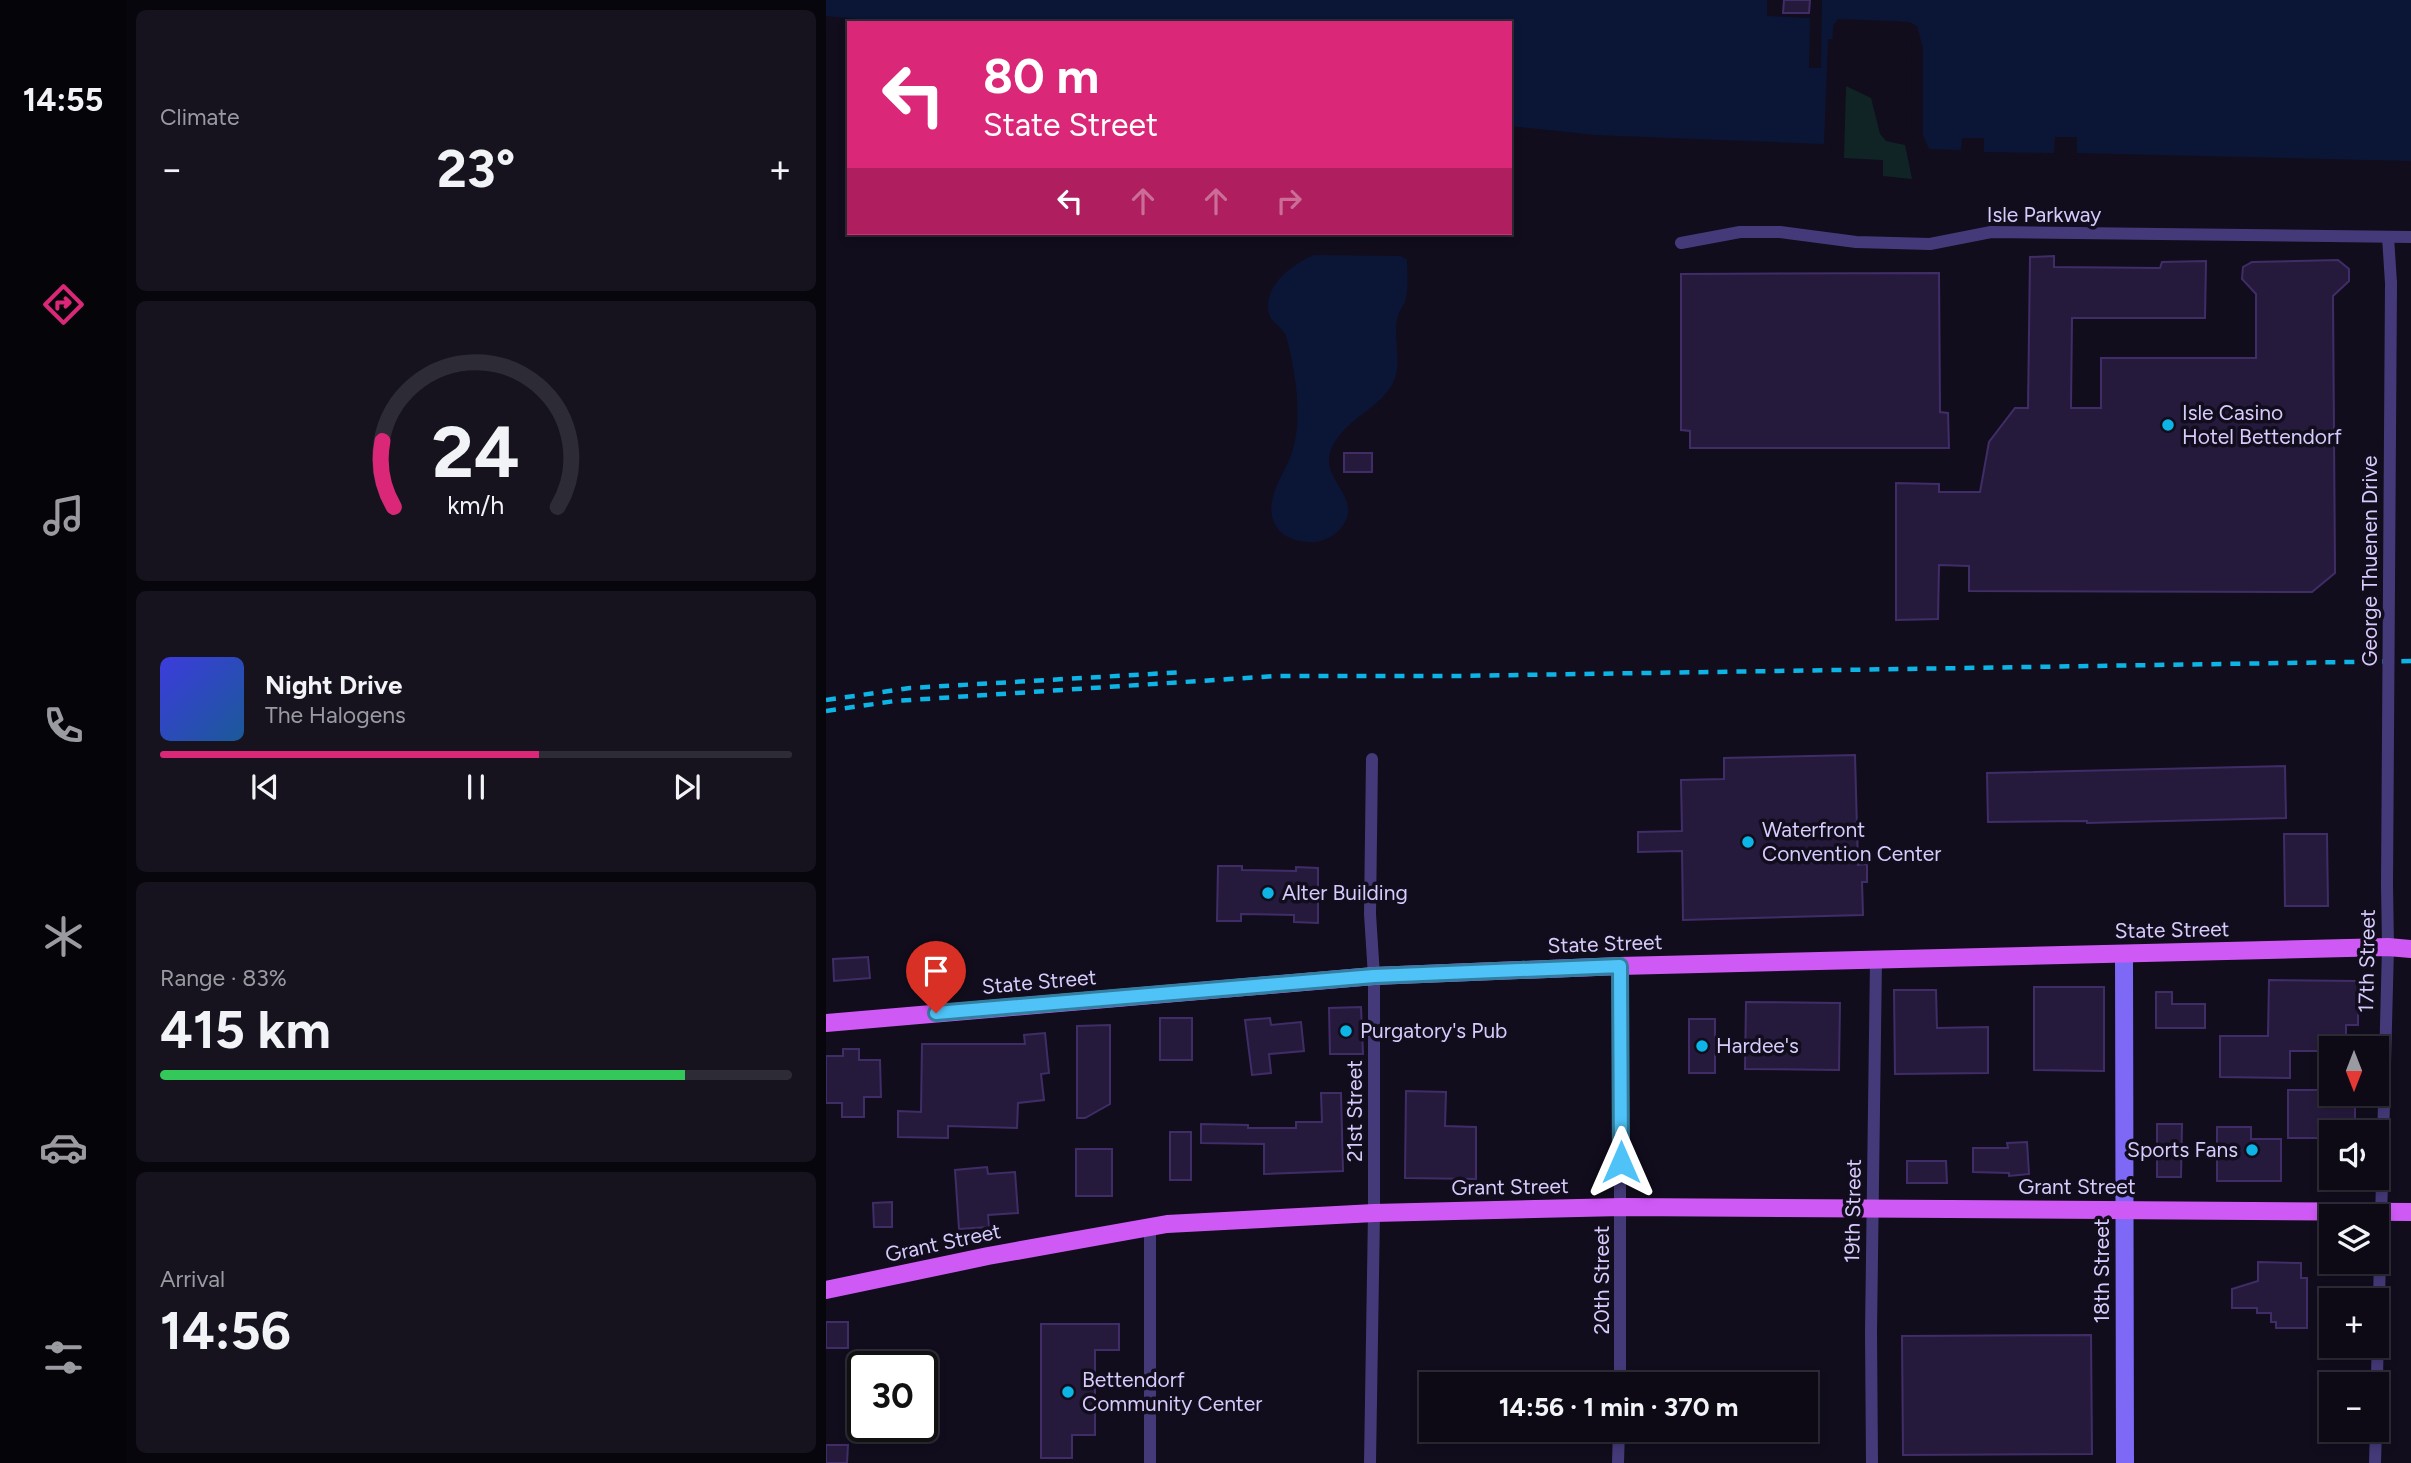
<!DOCTYPE html>
<meta charset="utf-8">
<style>
:root{--surface:#0d0a16;--page:#16131f;--text:#f1f3f6;--muted:#9a9aa1;--line:#2d2b35;--accent:#db2777}
body{margin:0;font-family:Figtree,sans-serif;background:var(--page);color:var(--text);height:100vh;display:flex;flex-direction:column;font-size:26px;white-space:nowrap}
*{box-sizing:border-box;margin:0}
p{font-size:23px;color:var(--muted)}
.icon{flex:none;width:38px;height:38px;fill:none;stroke:currentColor;stroke-width:2;stroke-linecap:round;stroke-linejoin:round}
.map{position:relative;flex:1;overflow:hidden}
.panel{display:flex;flex-direction:column;gap:10px;padding:10px;background:#07060c;width:700px}
.panel>*{flex:none}
.top-card{position:absolute;left:21px;top:21px;width:665px;height:214px;border-radius:0px;box-shadow:0 4px 10px #0003,0 0 0 2px var(--line);background:#db2777;color:#fff;overflow:hidden}
.needle{width:46px;rotate:180deg}
.fabs{position:absolute;left:1493px;top:1036px;display:grid;gap:14px}
.fabs a{display:grid;place-items:center;width:70px;height:70px;border-radius:0px;background:var(--surface);box-shadow:0 4px 10px #0003,0 0 0 2px var(--line);font-size:35px}
.speed{position:absolute;left:21px;top:1351px;display:flex;gap:14px;font-size:35px;font-weight:700;text-align:center}
.speed>*{display:grid;place-content:center;width:91px;height:91px;border-radius:50%;background:var(--surface);box-shadow:0 4px 10px #0003,0 0 0 2px var(--line);line-height:1}
.speed .limit{border:4px solid #111;border-radius:10px;background:#fff;color:#111}
.pin{position:absolute;display:grid;place-items:center;width:60px;height:60px;color:#fff;margin:-72px -30px;border-radius:50% 50% 50% 0;rotate:-45deg;box-shadow:0 0 7px #0007}
.pin .icon{rotate:45deg}
.me{position:absolute;width:77px;margin:-38px;rotate:0deg;stroke-linejoin:round;filter:drop-shadow(0 0 5px #0008)}
.turn{display:flex;align-items:center;gap:24px;height:147px;padding:0 21px;font-size:32px}
.turn .icon{width:91px;height:91px;stroke-width:2.5}
.turn b{display:block;font-size:49px;line-height:60px}
.lanes{display:flex;align-items:center;height:66px;padding:0 21px;background:#0003;justify-content:center;gap:35px;direction:ltr}
.lanes .off{opacity:.35}
.big{font-size:52px;font-weight:700;line-height:1.1}
.panel .card{flex:1;display:flex;flex-direction:column;justify-content:center;gap:10px;min-width:0;padding:0 24px;border-radius:10px;background:var(--page)}
.panel .dial{align-items:center;gap:0}
.dial svg{height:182px;overflow:visible;fill:none;stroke:var(--line);stroke-width:7;stroke-linecap:round;text-anchor:middle}
.dial text{fill:var(--text);stroke:none}
.song{display:flex;align-items:center;gap:21px}
.cover{width:84px;height:84px;border-radius:10px;background:linear-gradient(135deg,hsl(240 70% 55%),hsl(210 70% 35%))}
.played{height:7px;border-radius:4px;background:linear-gradient(90deg,var(--accent) 60%,var(--line) 60%)}
.keys{display:flex;justify-content:space-around;direction:ltr}
.heat{display:flex;justify-content:space-between;align-items:center;font-size:38px;direction:ltr}
.charge{height:10px;border-radius:5px;background:linear-gradient(90deg,#34c759 83%,var(--line) 0)}
.trip{position:absolute;left:593px;top:1372px;width:399px;height:70px;border-radius:0px;background:var(--surface);box-shadow:0 4px 10px #0003,0 0 0 2px var(--line);font-weight:700;line-height:70px;text-align:center}
main{display:flex;flex:1;min-height:0}
.dock{display:flex;flex-direction:column;width:126px;justify-content:space-around;align-items:center;background:#050409;color:var(--muted)}
.dock .icon{width:49px;height:49px}
.dock .selected{color:var(--accent)}
.dock b{font-size:32px;color:var(--text)}
.map>svg:first-child{display:block}
.green{fill:#102426}
.water{fill:#0b1637}
.pier{fill:#110d1d}
.building{fill:#251a3c;stroke:#402d67;stroke-width:2}
.lines{fill:none;stroke-linecap:round;stroke-linejoin:round}
.street{stroke:#453a79;stroke-width:12}
.secondary{stroke:#7e68f6;stroke-width:18}
.primary{stroke:#cf59f5;stroke-width:18}
.rail{stroke:#0db5e6;stroke-width:4.5;stroke-dasharray:10 9;stroke-linecap:butt}
.street-bridge{stroke:#453a79;stroke-width:12}
.route-casing{stroke:#337fa1;stroke-width:18}
.route{stroke:#4fc3f7;stroke-width:12}
.poi-dot{fill:#0db5e6;stroke:#110d1d;stroke-width:2.5}
.labels{text-anchor:middle;stroke-width:7;stroke-linejoin:round;paint-order:stroke}
.street-label{font-size:21px;fill:#d7cbfc;stroke:#110d1d}
.poi-label{font-size:21px;fill:#d7cbfc;stroke:#110d1d;text-anchor:start}
</style>
<main>
<nav class="dock">
<b>14:55</b>
<svg class="icon selected" aria-label="directions" viewBox="0 0 24 24"><path d="M12 3l9 9-9 9-9-9zM9 14v-3h6M13 9l2 2-2 2"/></svg>
<svg class="icon" aria-label="music" viewBox="0 0 24 24"><path d="M9 18V5l10-2v13"/><circle cx="6" cy="18" r="3"/><circle cx="16" cy="16" r="3"/></svg>
<svg class="icon" aria-label="phone" viewBox="0 0 24 24"><path d="M5 4h4l2 5-3 2q2 4 5 5l2-3 5 2v4C11 20 4 13 5 4z"/></svg>
<svg class="icon" aria-label="climate" viewBox="0 0 24 24"><path d="M12 3v18M4 7l16 10M4 17L20 7"/></svg>
<svg class="icon" aria-label="car" viewBox="0 0 24 24"><path d="M5 17H2v-5l4-1 3-4h7l3 4 3 1v5h-3M9 17h6M6 11h13"/><circle cx="7" cy="17" r="2"/><circle cx="17" cy="17" r="2"/></svg>
<svg class="icon" aria-label="filters" viewBox="0 0 24 24"><path d="M4 7h16M4 17h16"/><circle cx="9" cy="7" r="2"/><circle cx="15" cy="17" r="2"/></svg>
</nav>
<section class="panel">
<div class="card"><p>Climate</p>
<div class="heat"><a>−</a><b class="big">23°</b><a>+</a></div>
</div>
<div class="card dial"><svg viewBox="0 0 100 80">
<path d="M14 69A42 42 0 1 1 86 69"/>
<path d="M14 69A42 42 0 0 1 9 40" stroke="#db2777"/>
<text x="50" y="56" font-size="32" font-weight="700">24</text>
<text x="50" y="72" font-size="11">km/h</text>
</svg></div>
<div class="card">
<div class="song"><i class="cover"></i><div><b>Night Drive</b><p>The Halogens</p></div></div>
<div class="played"></div>
<div class="keys"><svg class="icon" aria-label="previous" viewBox="0 0 24 24"><path d="M18 5L8 12l10 7zM5 5v14"/></svg><svg class="icon" aria-label="pause" viewBox="0 0 24 24"><path d="M8 5v14M16 5v14"/></svg><svg class="icon" aria-label="next" viewBox="0 0 24 24"><path d="M6 5l10 7-10 7zM19 5v14"/></svg></div>
</div>
<div class="card"><p>Range · 83%</p><b class="big">415 km</b><div class="charge"></div></div>
<div class="card"><p>Arrival</p><b class="big">14:56</b></div>
</section>
<div class="map">
<svg width="1585" height="1463" viewBox="0 0 1585 1463">
<rect width="100%" height="100%" fill="#110d1d"/>
<polygon class="green" points="1020,86 1045,98 1054,134 1060,141 1079,145 1086,179 1057,176 1057,160 1018,158"/>
<g class="water">
<polygon points="0,0 1585,0 1585,165 1102,153 1085,129 1084,29 1007,26 1003,152 684,134 684,23 23,23 0,21"/>
<path d="M488 255 574 256 581 259C581 271 583 289 579 301 578 306 573 310 572 315 565 340 581 369 561 392 543 414 513 424 504 453 496 478 533 497 519 522 514 532 501 541 489 542 458 543 438 526 448 493 453 478 463 464 467 449 473 429 472 406 470 386 469 376 463 341 459 334 454 324 442 322 442 308 441 283 467 264 488 255Z"/>
</g>
<g class="pier">
<polygon points="941,0 996,0 995,68 983,68 984,18 941,16"/>
<polygon points="0,16 10,17 83,23 23,23 22,27 0,25"/>
<polygon points="1012,19 1065,21 1083,22 1091,26 1097,48 1097,135 1103,149 1135,150 1136,138 1158,138 1158,152 1228,153 1229,137 1251,137 1251,153 1585,161 1585,169 1101,156 1081,129 1080,32 1011,29 1011,31 1007,31 1007,26"/>
<polygon points="1002,39 1010,39 1007,140 1004,156 684,137 684,126 770,135 998,144"/>
</g>
<g class="building">
<polygon points="958,0 984,0 983,13 957,13"/>
<polygon points="1228,256 1228,267 1334,268 1336,262 1380,261 1379,318 1246,318 1245,408 1275,408 1275,358 1430,358 1430,294 1416,279 1417,267 1426,262 1512,260 1523,269 1523,281 1507,296 1509,573 1486,592 1143,591 1143,566 1113,565 1112,619 1070,620 1070,483 1113,484 1113,492 1154,492 1163,442 1189,408 1202,408 1204,257"/>
<polygon points="1113,273 1114,412 1122,413 1123,448 864,448 864,431 855,430 855,274"/>
<rect x="518" y="453" width="28" height="19"/>
<polygon points="1029,755 1032,865 1041,864 1041,882 1036,882 1037,915 857,920 856,851 812,852 812,832 856,831 855,780 898,779 898,758"/>
<polygon points="1459,766 1460,818 1261,823 1261,821 1162,822 1161,773"/>
<polygon points="1458,834 1501,834 1502,906 1459,906"/>
<polygon points="392,866 416,866 416,870 470,871 470,867 492,868 492,923 468,922 468,915 415,914 415,921 391,921"/>
<polygon points="42,957 44,978 8,981 7,959"/>
<polygon points="1443,980 1532,981 1532,1025 1520,1025 1520,1048 1505,1048 1505,1051 1464,1051 1464,1078 1394,1077 1394,1036 1442,1036"/>
<polygon points="1208,987 1278,987 1278,1071 1208,1070"/>
<polygon points="1068,990 1110,990 1111,1028 1162,1027 1162,1073 1069,1074"/>
<polygon points="1330,992 1346,992 1346,1004 1379,1004 1379,1028 1330,1028"/>
<polygon points="920,1002 1014,1003 1013,1070 919,1069"/>
<polygon points="535,1007 537,1054 504,1054 503,1008"/>
<rect x="334" y="1018" width="32" height="42"/>
<polygon points="444,1018 445,1025 475,1022 478,1051 443,1054 445,1073 426,1075 419,1020"/>
<rect x="863" y="1019" width="26" height="54"/>
<polygon points="284,1025 284,1104 259,1118 251,1118 251,1026"/>
<polygon points="219,1033 223,1073 215,1074 218,1100 192,1103 191,1128 122,1126 122,1138 72,1137 72,1111 95,1112 96,1044 199,1044 198,1035"/>
<polygon points="17,1049 33,1049 33,1060 54,1060 55,1097 38,1097 38,1117 16,1117 16,1103 0,1103 0,1056 17,1056"/>
<polygon points="1462,1090 1505,1090 1505,1094 1529,1094 1529,1132 1505,1132 1505,1138 1462,1138"/>
<polygon points="580,1091 620,1092 619,1126 650,1127 650,1179 579,1178"/>
<polygon points="495,1093 515,1093 517,1171 438,1174 438,1144 375,1143 375,1124 422,1125 422,1128 470,1128 470,1122 496,1122"/>
<polygon points="1331,1124 1356,1124 1355,1177 1331,1177"/>
<polygon points="1391,1127 1425,1127 1425,1139 1455,1139 1455,1181 1391,1181"/>
<rect x="344" y="1132" width="21" height="48"/>
<polygon points="1201,1142 1203,1174 1183,1176 1183,1173 1147,1172 1147,1148 1182,1148 1181,1143"/>
<rect x="250" y="1149" width="36" height="47"/>
<polygon points="1081,1161 1120,1161 1121,1183 1081,1183"/>
<polygon points="161,1167 162,1174 189,1172 192,1213 162,1215 163,1227 133,1229 129,1170"/>
<polygon points="66,1202 66,1227 48,1227 47,1203"/>
<polygon points="1432,1262 1475,1263 1475,1278 1481,1278 1481,1328 1450,1328 1450,1322 1445,1322 1445,1313 1431,1313 1431,1308 1406,1308 1406,1289 1432,1281"/>
<rect x="0" y="1322" width="22" height="26"/>
<polygon points="215,1324 293,1324 293,1350 269,1350 269,1435 246,1435 246,1458 215,1458"/>
<polygon points="1265,1335 1266,1454 1077,1455 1076,1336"/>
<polygon points="0,1445 22,1445 21,1463 0,1463"/>
</g>
<g class="lines">
<g class="street">
<polyline points="1562,237 1565,283"/>
<polyline points="855,243 914,232 954,232 1030,242 1104,244 1165,232 1585,237"/>
<polyline points="794,1384 794,966"/>
<polyline points="1550,1415 1562,947 1561,885"/>
<polyline points="324,1463 324,1227"/>
<polyline points="544,1463 548,1213 548,976 544,914 546,759"/>
<polyline points="792,1463 793,1430"/>
<polyline points="1046,1463 1045,1332 1050,960"/>
<polyline points="1549,1463 1550,1430"/>
</g>
<polyline class="secondary" points="1298,954 1299,1463"/>
<g class="primary">
<polyline points="0,1023 548,976 794,966 1562,947 1585,949"/>
<polyline points="0,1290 162,1256 341,1224 548,1213 796,1207 1585,1212"/>
</g>
<g class="rail">
<polyline points="0,700 84,688 359,672"/>
<polyline points="0,711 69,701 449,676 629,676 1585,661"/>
</g>
<polyline class="street-bridge" points="1561,885 1565,283"/>
</g>
<g class="lines">
<defs>
<polyline id="route" points="110,1013 548,976 794,966 795,1162"/>
</defs>
<use href="#route" class="route-casing"/>
<use href="#route" class="route"/>
</g>
<g class="poi-dot">
<circle cx="1342" cy="425" r="7"/>
<circle cx="922" cy="842" r="7"/>
<circle cx="442" cy="893" r="7"/>
<circle cx="520" cy="1031" r="7"/>
<circle cx="876" cy="1046" r="7"/>
<circle cx="1426" cy="1150" r="7"/>
<circle cx="242" cy="1392" r="7"/>
</g>
<g class="labels">
<g class="street-label">
<text x="1218" y="222">Isle Parkway</text>
<text transform="translate(1544 561) rotate(-90)" y="7">George Thuenen Drive</text>
<text transform="translate(1346 930) rotate(-1)" y="7">State Street</text>
<text transform="translate(779 944) rotate(-2)" y="7">State Street</text>
<text transform="translate(1541 961) rotate(-89)" y="7">17th Street</text>
<text transform="translate(213 982) rotate(-5)" y="7">State Street</text>
<text transform="translate(529 1111) rotate(-90)" y="7">21st Street</text>
<text transform="translate(684 1187) rotate(-1)" y="7">Grant Street</text>
<text x="1251" y="1194">Grant Street</text>
<text transform="translate(1027 1211) rotate(-89)" y="7">19th Street</text>
<text transform="translate(117 1243) rotate(-12)" y="7">Grant Street</text>
<text transform="translate(1276 1271) rotate(-90)" y="7">18th Street</text>
<text transform="translate(776 1280) rotate(-90)" y="7">20th Street</text>
</g>
<g class="poi-label">
<text x="1356" y="420">Isle Casino<tspan x="1356" dy="24">Hotel Bettendorf</tspan></text>
<text x="936" y="837">Waterfront<tspan x="936" dy="24">Convention Center</tspan></text>
<text x="456" y="900">Alter Building</text>
<text x="534" y="1038">Purgatory's Pub</text>
<text x="890" y="1053">Hardee's</text>
<text x="1412" y="1157" text-anchor="end">Sports Fans</text>
<text x="256" y="1387">Bettendorf<tspan x="256" dy="24">Community Center</tspan></text>
</g>
</g>
</svg>
<div class="fabs">
<a><svg class="needle" viewBox="-14 -14 28 28"><path d="M0-13l5 13h-10z" fill="#e53935"/><path d="M0 13l5-13h-10z" fill="#9a9aa1"/></svg></a>
<a><svg class="icon" aria-label="sound" viewBox="0 0 24 24"><path d="M4 9h4l5-4v14l-5-4H4zM17 9q2 3 0 6"/></svg></a>
<a><svg class="icon" aria-label="layers" viewBox="0 0 24 24"><path d="M12 4l9 5-9 5-9-5zM3 14l9 5 9-5"/></svg></a>
<a>+</a>
<a>−</a>
</div>
<div class="speed"><div class="limit">30</div></div>
<div class="pin" style="left:110px;top:1013px;background:#d93025"><svg class="icon" aria-label="arrive" viewBox="0 0 24 24"><path d="M6 21V4h12l-3 4 3 4H6"/></svg></div>
<svg class="me" style="left:795px;top:1162px" viewBox="-20 -20 40 40"><path d="M0-17L14 15 0 8-14 15z" fill="#4fc3f7" stroke="#fff" stroke-width="4"/></svg>
<div class="trip">14:56 · 1 min · 370 m</div>
<div class="top-card">
<div class="turn"><svg class="icon" aria-label="left" viewBox="0 0 24 24"><path d="M17 20v-9H6M10 6l-5 5 5 5"/></svg><div><b>80 m</b>State Street</div></div>
<div class="lanes"><svg class="icon" aria-label="left" viewBox="0 0 24 24"><path d="M17 20v-9H6M10 6l-5 5 5 5"/></svg><svg class="icon off" aria-label="ahead" viewBox="0 0 24 24"><path d="M12 20V5M6 11l6-6 6 6"/></svg><svg class="icon off" aria-label="ahead" viewBox="0 0 24 24"><path d="M12 20V5M6 11l6-6 6 6"/></svg><svg class="icon off" aria-label="right" viewBox="0 0 24 24"><path d="M7 20v-9h11M14 6l5 5-5 5"/></svg></div>
</div>
</div>
</main>
